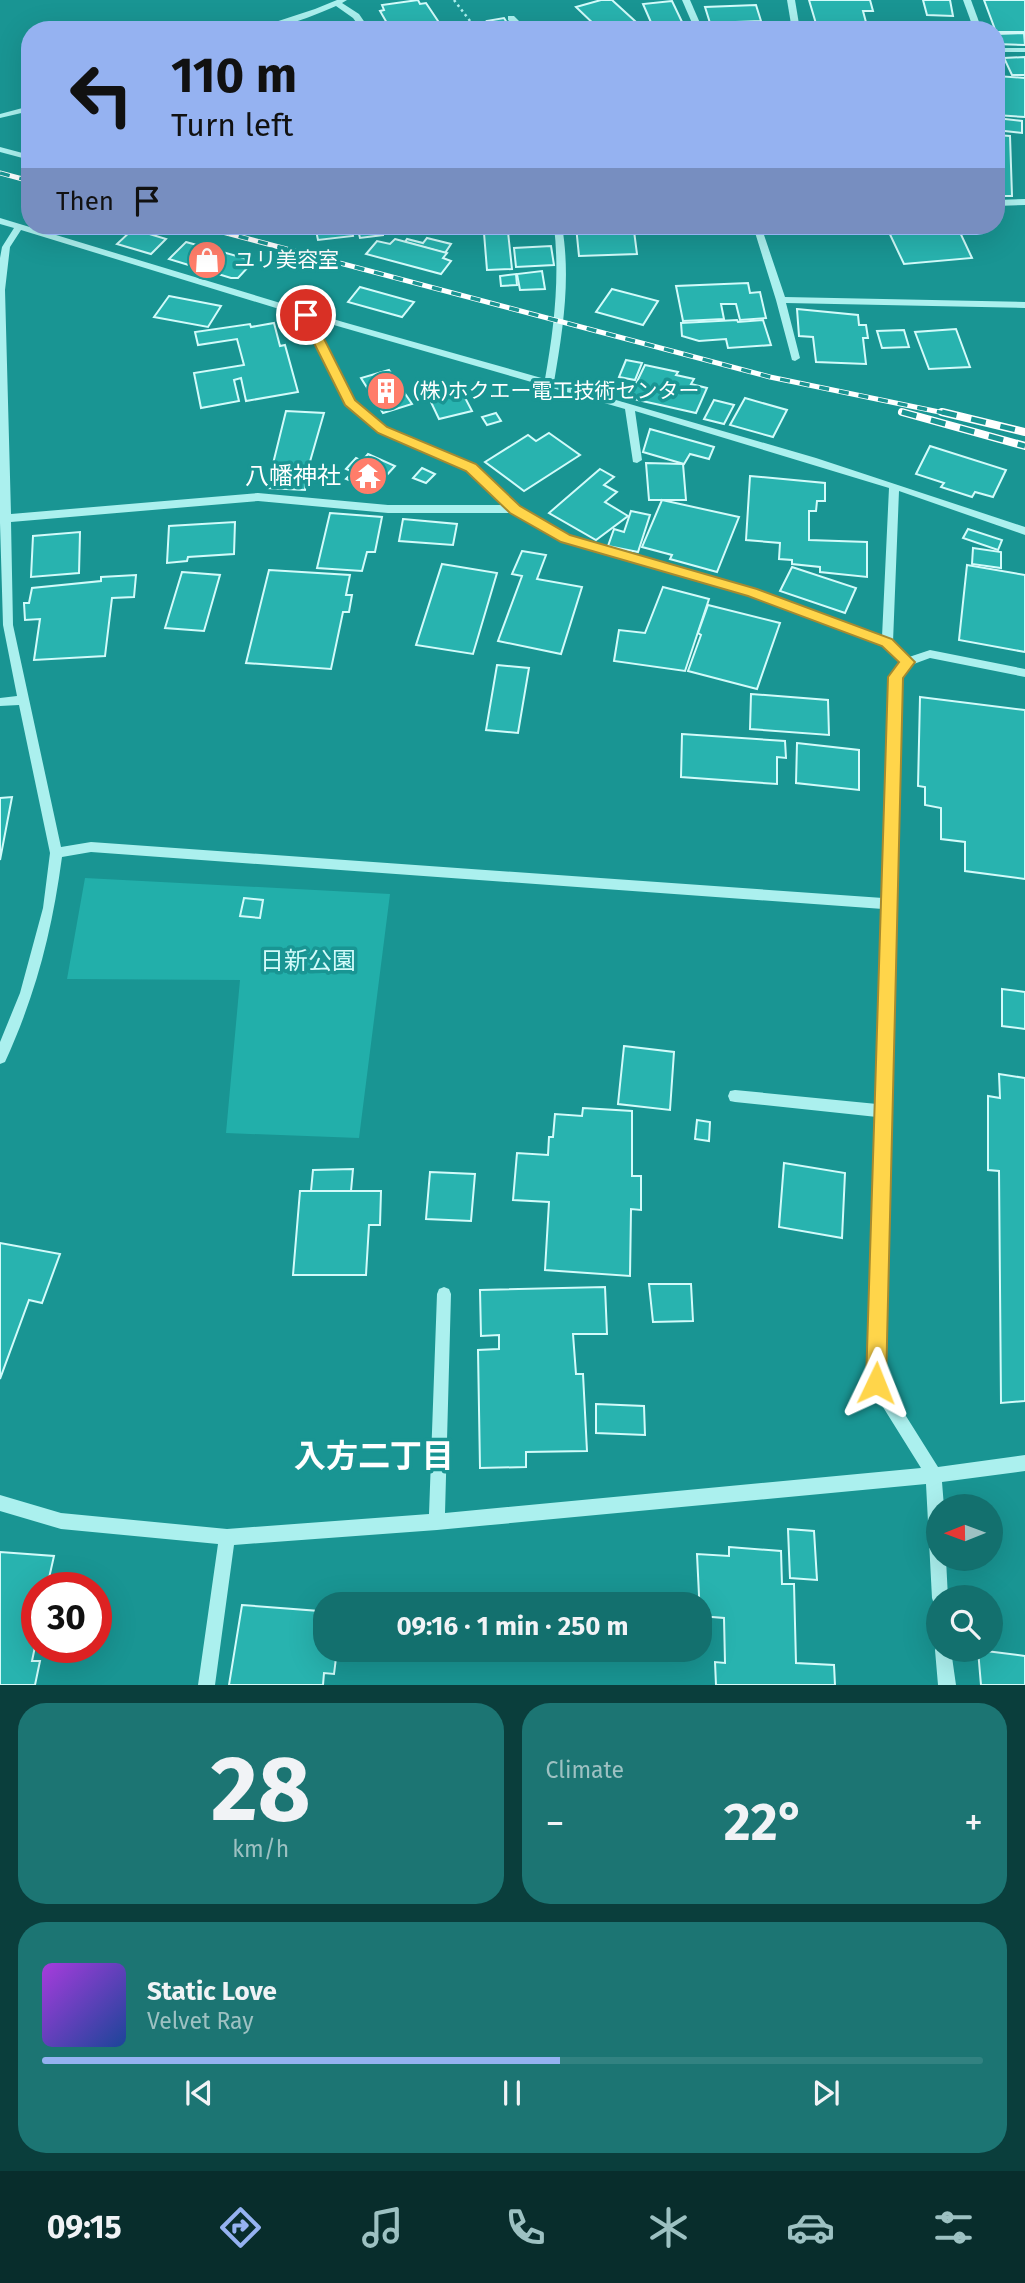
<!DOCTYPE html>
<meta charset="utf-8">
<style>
:root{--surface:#13706e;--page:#1c7573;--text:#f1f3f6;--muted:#9dc1c2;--line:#328281;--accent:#95b2f1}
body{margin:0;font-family:"Fira Sans","Noto Sans JP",sans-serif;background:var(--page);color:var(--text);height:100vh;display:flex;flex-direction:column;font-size:26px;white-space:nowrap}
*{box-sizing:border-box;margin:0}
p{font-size:23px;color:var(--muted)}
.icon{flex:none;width:38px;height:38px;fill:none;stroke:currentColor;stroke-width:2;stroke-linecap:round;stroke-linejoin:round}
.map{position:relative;height:1685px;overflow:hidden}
.panel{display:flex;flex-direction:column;gap:18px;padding:18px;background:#0a3e3c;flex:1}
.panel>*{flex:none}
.hud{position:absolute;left:21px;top:21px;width:984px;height:214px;border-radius:28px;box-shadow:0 7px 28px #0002;background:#95b2f1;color:#111;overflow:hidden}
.needle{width:46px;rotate:269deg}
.fabs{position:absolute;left:926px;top:1494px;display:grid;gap:14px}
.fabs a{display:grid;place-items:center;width:77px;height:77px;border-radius:50%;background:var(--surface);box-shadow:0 7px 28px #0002;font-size:35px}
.speed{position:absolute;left:21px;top:1572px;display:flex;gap:14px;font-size:35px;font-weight:700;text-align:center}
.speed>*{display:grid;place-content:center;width:91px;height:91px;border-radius:50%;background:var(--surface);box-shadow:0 7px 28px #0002;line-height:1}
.speed .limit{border:10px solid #d22;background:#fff;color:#111}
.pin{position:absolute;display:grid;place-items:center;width:60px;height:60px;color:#fff;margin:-30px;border:4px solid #fff;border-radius:50%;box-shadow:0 2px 7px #0007}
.me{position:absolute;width:77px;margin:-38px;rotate:2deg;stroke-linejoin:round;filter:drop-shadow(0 0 5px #0008)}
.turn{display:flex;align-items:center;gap:24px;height:147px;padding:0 35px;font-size:32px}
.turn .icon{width:91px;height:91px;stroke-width:2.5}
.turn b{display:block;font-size:49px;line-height:60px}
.then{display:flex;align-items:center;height:66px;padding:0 35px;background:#0003;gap:14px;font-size:26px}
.big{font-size:52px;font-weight:700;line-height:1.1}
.panel .widget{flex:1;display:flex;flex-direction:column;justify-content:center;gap:10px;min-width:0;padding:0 24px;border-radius:28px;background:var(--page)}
.panel .dial{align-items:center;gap:0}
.dial b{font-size:91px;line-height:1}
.song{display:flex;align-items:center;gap:21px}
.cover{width:84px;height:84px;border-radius:10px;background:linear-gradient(135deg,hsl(280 70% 55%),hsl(220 70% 35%))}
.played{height:7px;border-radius:4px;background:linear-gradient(90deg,var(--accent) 55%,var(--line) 55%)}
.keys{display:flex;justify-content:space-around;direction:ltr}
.heat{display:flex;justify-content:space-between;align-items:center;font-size:38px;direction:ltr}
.panel .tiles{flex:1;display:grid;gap:18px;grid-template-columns:1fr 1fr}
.widget:last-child{grid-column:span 2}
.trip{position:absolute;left:313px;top:1592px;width:399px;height:70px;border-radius:28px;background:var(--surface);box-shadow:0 7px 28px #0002;font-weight:700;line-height:70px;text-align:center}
.menu{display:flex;height:112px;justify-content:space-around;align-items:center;background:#082d2c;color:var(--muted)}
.menu .icon{width:49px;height:49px}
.menu .on{color:var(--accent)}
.menu b{font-size:32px;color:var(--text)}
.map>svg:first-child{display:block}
.green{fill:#22afaa}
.building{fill:#28b3af;stroke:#d2fbfa;stroke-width:2}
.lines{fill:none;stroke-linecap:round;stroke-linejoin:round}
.path{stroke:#abf0ee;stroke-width:2.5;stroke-dasharray:2.5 3.5;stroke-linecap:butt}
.minor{fill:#abf0ee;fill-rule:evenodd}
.rail-far1-casing{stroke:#fff;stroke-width:5}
.rail-casing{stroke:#fff;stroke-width:8}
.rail-far1{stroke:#199593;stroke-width:3.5;stroke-dasharray:10;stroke-linecap:butt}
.rail{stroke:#199593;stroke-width:5;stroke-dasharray:15;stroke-linecap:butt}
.route{fill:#ffd54a;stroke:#a68a30;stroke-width:2}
.labels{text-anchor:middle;stroke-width:7;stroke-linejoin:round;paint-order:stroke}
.far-poi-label{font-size:21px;fill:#fff;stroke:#199593;text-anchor:start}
.poi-label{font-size:24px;fill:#fff;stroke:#199593;text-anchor:end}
.park-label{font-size:24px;fill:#d2fbfa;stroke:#199593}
.near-neighbourhood-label{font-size:32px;font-weight:bold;fill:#fff;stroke:#199593}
</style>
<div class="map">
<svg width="1025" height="1685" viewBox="0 0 1025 1685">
<rect width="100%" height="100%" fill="#199593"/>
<polygon class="green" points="85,878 390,894 359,1138 226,1133 240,980 67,979"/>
<g class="building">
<polygon points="418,0 420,4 426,3 440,24 434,26 436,30 391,30 380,11 384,10 382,5"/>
<polygon points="601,0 612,0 636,22 622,25 626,30 600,30 576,7"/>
<polygon points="809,0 870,0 873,11 863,11 867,26 817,27"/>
<polygon points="923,0 950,0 953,16 927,15"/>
<polygon points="984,0 1025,0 1025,32 996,32"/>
<polygon points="672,1 683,24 653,27 643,4"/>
<polygon points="756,5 761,21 710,23 705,7"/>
<polygon points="504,18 509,26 492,29 487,21"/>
<polygon points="690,25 692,30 645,29"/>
<polygon points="713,26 758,27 758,30 713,30"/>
<polygon points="1024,33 1025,45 996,44 996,34"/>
<polygon points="1025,57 1025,75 1012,75 1004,58"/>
<polygon points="1025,75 1025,117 996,115 996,98 999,98 997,76 1025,78"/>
<polygon points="996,118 1022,121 1022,133 996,130"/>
<polygon points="996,135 1010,136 1012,196 996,196"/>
<polygon points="315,226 354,226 355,230 352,231 353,236 318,240"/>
<polygon points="357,226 404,226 405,229 401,229 402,233 383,232 383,235 360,238"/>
<polygon points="431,226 484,226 485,228 433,233"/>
<polygon points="576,226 651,226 651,230 634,231 637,254 579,256"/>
<polygon points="886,226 957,226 972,258 904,264"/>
<polygon points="133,229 166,239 151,254 117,244"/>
<polygon points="508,232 512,269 487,270 484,233"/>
<polygon points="427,238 451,244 445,253 405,242 407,239 423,243"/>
<polygon points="395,239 447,253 443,258 451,261 441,274 366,254 377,241 390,244"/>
<polygon points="186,242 244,258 246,260 243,263 250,265 238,278 231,278 169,259"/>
<polygon points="551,246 554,265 516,267 514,248"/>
<polygon points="542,271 545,289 520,290 517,274"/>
<polygon points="516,274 517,285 501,286 500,276"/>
<polygon points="748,283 750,293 760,292 766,318 740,320 736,304 721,304 724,319 683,321 676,286"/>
<polygon points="360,287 414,302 402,317 348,302"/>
<polygon points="612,289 658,301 643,325 596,312"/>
<polygon points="169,296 221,306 208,327 154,317"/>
<polygon points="797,309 858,315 859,325 866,325 868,338 863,338 866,364 816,362 813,337 799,336"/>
<polygon points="737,320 738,322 763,320 771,345 728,348 726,339 699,341 682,336 681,323"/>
<polygon points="274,323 280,346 285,345 298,392 246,401 241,378 234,380 239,401 201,408 194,373 244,365 237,339 198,345 195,332 250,324 251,327"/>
<polygon points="956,329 970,367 929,369 915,332"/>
<polygon points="904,330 909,347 882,348 877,331"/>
<polygon points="626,360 642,363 635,380 619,377"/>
<polygon points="645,365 678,372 676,375 694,379 691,384 707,388 696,413 629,398"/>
<polygon points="389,370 412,404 383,413 361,378"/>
<polygon points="461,390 472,411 439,419 429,398"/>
<polygon points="745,398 787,410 773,437 730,425"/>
<polygon points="714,400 734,405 724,424 704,419"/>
<polygon points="286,411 324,413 307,472 314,473 311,484 306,483 305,490 267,488"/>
<polygon points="496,413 501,421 487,425 482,417"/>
<polygon points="650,429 714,447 709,459 690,454 684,464 643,452"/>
<polygon points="549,433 580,455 524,491 485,462 528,435 536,441"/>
<polygon points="930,446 1006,470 993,497 975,492 972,497 941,487 944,483 916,474"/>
<polygon points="368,454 395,466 373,490 346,479 353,472 346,469 356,458 362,461"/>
<polygon points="646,463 683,464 686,500 649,500"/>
<polygon points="422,468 435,474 426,483 413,478"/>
<polygon points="600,469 614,477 604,485 617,492 605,502 628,516 596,540 549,513"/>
<polygon points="750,476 825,483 825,501 817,501 816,511 809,511 809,540 867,542 867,577 820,572 820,567 792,564 792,560 779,559 780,543 746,540"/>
<polygon points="662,500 739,517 717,572 670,559 672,555 642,547"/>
<polygon points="631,511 650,515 638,552 608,546 614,529 624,532"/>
<polygon points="330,513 382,517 375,552 367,552 362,571 317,568"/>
<polygon points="403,519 457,524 453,545 399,541"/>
<polygon points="235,522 234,554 188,557 187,561 167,563 169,526"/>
<polygon points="968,529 1002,540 998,550 963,538"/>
<polygon points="80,532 79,573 31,577 33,536"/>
<polygon points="973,548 1001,552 1001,568 972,564"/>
<polygon points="522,551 546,555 537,579 582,587 561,654 498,641 522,576 512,574"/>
<polygon points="442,564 497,573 473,654 416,645"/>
<polygon points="967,565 1025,575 1025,652 959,640"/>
<polygon points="792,567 856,588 845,613 780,591"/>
<polygon points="269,570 350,575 346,595 352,595 349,612 343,612 331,669 246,663"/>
<polygon points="182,572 220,575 204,631 165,628"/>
<polygon points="136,575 134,597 112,598 105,656 34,660 40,619 25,620 24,603 29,603 32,588 101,581 101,577"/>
<polygon points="663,587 709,599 685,671 614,661 619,630 645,633"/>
<polygon points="708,605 780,623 757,689 688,671 701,635 698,633"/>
<polygon points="497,665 529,668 518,733 486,730"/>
<polygon points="751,694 828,700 829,735 750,729"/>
<polygon points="920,697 1025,710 1025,879 965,871 965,842 941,839 941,808 925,805 925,787 918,786"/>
<polygon points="682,734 785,741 786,758 777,757 777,784 681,777"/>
<polygon points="797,743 859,750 859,790 796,783"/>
<polygon points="12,797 0,860 0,798"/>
<polygon points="244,898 263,900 260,918 240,916"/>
<polygon points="1002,989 1025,992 1025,1029 1002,1026"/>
<polygon points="624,1046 674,1052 670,1110 618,1104"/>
<polygon points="999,1074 1025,1078 1025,1401 1001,1403 999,1171 988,1170 988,1096 1000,1098"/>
<polygon points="583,1108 632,1111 632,1176 641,1176 641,1210 631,1209 630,1276 545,1270 549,1202 513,1200 517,1153 548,1155 549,1137 553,1137 555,1114 582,1116"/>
<polygon points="697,1120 710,1122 709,1141 695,1139"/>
<polygon points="784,1163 845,1173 842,1238 779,1227"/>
<polygon points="353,1169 351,1191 311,1191 313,1170"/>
<polygon points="430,1172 475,1174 471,1221 426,1219"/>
<polygon points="300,1191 381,1191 380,1225 369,1225 366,1275 293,1275"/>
<polygon points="0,1243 60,1254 42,1303 29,1300 0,1379"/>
<polygon points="649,1284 691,1284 693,1321 653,1322"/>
<polygon points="605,1287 607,1334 573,1334 576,1374 583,1374 587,1451 526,1452 526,1467 480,1468 478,1350 499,1349 499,1335 481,1336 480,1290"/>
<polygon points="596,1404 644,1406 645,1435 596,1433"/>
<polygon points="788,1529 814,1531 817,1580 790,1578"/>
<polygon points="729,1547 781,1551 782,1584 794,1584 796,1663 834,1665 835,1685 716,1685 715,1662 725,1663 724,1618 700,1616 697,1554 729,1556"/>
<polygon points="0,1552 54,1556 47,1587 37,1587 37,1637 32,1661 40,1661 35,1685 0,1685"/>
<polygon points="242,1605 319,1611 317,1627 326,1627 326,1650 337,1650 334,1674 324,1673 323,1685 229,1685"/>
<polygon points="978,1650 1025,1656 1025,1685 981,1685"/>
</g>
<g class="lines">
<polyline class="path" points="454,0 473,25"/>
<g class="minor">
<path d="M337 0H347L342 3 359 14 370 30H362L353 18 336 6C311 17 279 30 251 30L315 9Z"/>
<polygon points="682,0 690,0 703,30 695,30"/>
<polygon points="787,0 795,0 800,30 792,30"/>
<polygon points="963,0 971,0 982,30 974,30"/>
<polygon points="508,16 514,16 528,30 519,30 508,20"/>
<rect x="996" y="48" width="29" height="4"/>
<polygon points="30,106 30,111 0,118 0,114"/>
<polygon points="0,147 30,155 30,160 0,152"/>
<polygon points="1025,199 1025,205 996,206 996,200"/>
<path d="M0 218 343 322 545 379C554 328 560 278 554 226H562C571 278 563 330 554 382L816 458 1025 527V535L899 491 893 642 909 657 930 650 1025 669V677L930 658 911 665 902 678 884 1381 938 1467 1025 1455V1471L942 1482 944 1507H938V1559H946L948 1598H938V1605L934 1604 932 1598 926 1484 437 1530 234 1545 215 1685H198L218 1544 61 1529 0 1511V1495L61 1513 227 1529 429 1514 437 1294 439 1289 444 1287 449 1289 451 1294 445 1513 921 1468 868 1383 877 1117 735 1102 730 1101 728 1096 730 1091 735 1090 877 1104 883 909 91 852 62 857C52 932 36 994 5 1062L0 1064V1042L20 993 43 908 50 853 19 705 0 706V698L17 696 3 625 0 523V258L2 247 14 228 0 224ZM21 230 302 316 346 404 379 432 467 470 505 505H388L258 493 11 514 5 290 10 247ZM313 319 625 409 633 462 637 463 642 460 635 411 889 488 882 637 756 590 569 536 519 506 475 466 385 428 353 400ZM258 501 388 513H513L561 542 749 596 883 646 900 663 890 677 883 898 91 842 61 847 13 625 11 522Z"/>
<polygon points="753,226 761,226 785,297 1025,302 1025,308 786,303 800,358 795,361 792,360 776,300"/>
<polygon points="938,1644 938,1650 951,1650 956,1685 938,1685 935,1650"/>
</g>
<defs>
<g id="rail-far1">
<polyline points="0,173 30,181"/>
<polyline points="200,226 770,377 949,414"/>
<polyline points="902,412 909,414"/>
</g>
<g id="rail">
<polyline points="902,412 1025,446"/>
<polyline points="942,412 1025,432"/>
</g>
</defs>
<use href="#rail-far1" class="rail-far1-casing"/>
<use href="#rail" class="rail-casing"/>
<use href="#rail-far1" class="rail-far1"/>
<use href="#rail" class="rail"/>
</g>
<polygon class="route" points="306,311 312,315 355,400 387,427 476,464 520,506 570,535 757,589 892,639 915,662 903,678 886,1383 883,1390 876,1393 869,1390 866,1383 888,677 899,662 882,646 748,596 561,542 510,513 466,471 378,433 345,405 300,315"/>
<defs>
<symbol id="shop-disc" viewBox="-11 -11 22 22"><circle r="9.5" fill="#ff7d6a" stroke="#199593"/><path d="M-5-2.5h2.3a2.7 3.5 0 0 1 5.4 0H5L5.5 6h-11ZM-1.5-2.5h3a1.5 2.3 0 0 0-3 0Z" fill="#fff"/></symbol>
<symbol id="building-disc" viewBox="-11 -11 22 22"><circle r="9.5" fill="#ff7d6a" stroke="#199593"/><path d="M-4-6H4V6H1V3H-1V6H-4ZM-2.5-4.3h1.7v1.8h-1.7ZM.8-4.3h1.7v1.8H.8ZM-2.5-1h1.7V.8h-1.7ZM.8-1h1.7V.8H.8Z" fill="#fff"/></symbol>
<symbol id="temple-disc" viewBox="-11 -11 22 22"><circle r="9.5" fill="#ff7d6a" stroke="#199593"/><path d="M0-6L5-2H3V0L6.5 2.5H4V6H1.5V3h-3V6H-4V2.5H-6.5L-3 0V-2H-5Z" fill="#fff"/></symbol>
</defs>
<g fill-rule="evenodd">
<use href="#shop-disc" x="185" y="238" width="44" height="44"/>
<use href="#building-disc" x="364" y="369" width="44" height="44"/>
<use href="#temple-disc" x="346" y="454" width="44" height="44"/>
</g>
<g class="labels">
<g class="far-poi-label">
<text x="234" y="267">ユリ美容室</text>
<text x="413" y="398">(株)ホクエー電工技術センター</text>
</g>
<g class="poi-label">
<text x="341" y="484">八幡神社</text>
</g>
<g class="park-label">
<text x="308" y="969">日新公園</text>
</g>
<g class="near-neighbourhood-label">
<text x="374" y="1467">入方二丁目</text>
</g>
</g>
</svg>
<div class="fabs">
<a><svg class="needle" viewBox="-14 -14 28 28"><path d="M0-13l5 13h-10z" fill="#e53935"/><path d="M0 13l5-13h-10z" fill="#9dc1c2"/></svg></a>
<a><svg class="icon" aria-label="search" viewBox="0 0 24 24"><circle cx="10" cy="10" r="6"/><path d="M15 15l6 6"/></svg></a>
</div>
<div class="speed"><div class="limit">30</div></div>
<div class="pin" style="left:306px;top:315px;background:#d93025"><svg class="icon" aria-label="arrive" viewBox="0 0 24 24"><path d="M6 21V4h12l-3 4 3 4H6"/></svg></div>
<svg class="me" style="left:876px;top:1383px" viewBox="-20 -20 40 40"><path d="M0-17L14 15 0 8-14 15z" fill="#ffd54a" stroke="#fff" stroke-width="4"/></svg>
<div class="trip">09:16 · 1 min · 250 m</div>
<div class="hud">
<div class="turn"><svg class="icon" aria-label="left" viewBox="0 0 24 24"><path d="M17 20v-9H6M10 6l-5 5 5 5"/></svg><div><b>110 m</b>Turn left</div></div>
<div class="then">Then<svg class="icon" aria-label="arrive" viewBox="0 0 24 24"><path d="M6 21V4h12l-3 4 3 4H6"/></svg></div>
</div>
</div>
<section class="panel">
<div class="tiles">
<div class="widget dial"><b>28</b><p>km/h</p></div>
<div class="widget"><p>Climate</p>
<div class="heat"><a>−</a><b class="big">22°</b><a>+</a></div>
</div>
<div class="widget">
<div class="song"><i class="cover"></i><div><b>Static Love</b><p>Velvet Ray</p></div></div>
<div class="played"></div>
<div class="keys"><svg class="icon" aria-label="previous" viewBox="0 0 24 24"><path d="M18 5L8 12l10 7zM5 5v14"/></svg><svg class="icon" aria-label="pause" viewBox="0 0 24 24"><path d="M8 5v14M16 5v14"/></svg><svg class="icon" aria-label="next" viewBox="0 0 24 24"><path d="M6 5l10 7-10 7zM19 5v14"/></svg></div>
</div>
</div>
</section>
<nav class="menu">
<b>09:15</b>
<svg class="icon on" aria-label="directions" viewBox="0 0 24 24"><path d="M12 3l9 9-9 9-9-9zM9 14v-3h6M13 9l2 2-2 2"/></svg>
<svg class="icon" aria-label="music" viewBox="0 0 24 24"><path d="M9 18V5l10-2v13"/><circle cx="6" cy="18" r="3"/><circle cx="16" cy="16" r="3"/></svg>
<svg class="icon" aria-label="phone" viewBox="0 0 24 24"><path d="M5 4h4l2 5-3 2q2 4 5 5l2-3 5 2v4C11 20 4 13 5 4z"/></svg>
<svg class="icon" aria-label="climate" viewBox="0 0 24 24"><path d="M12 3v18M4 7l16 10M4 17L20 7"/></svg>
<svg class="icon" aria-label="car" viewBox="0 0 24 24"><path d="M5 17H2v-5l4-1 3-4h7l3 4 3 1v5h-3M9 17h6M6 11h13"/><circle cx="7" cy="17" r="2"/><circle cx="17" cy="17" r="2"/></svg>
<svg class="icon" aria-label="filters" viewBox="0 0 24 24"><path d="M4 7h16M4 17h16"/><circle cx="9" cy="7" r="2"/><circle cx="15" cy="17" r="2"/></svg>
</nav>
